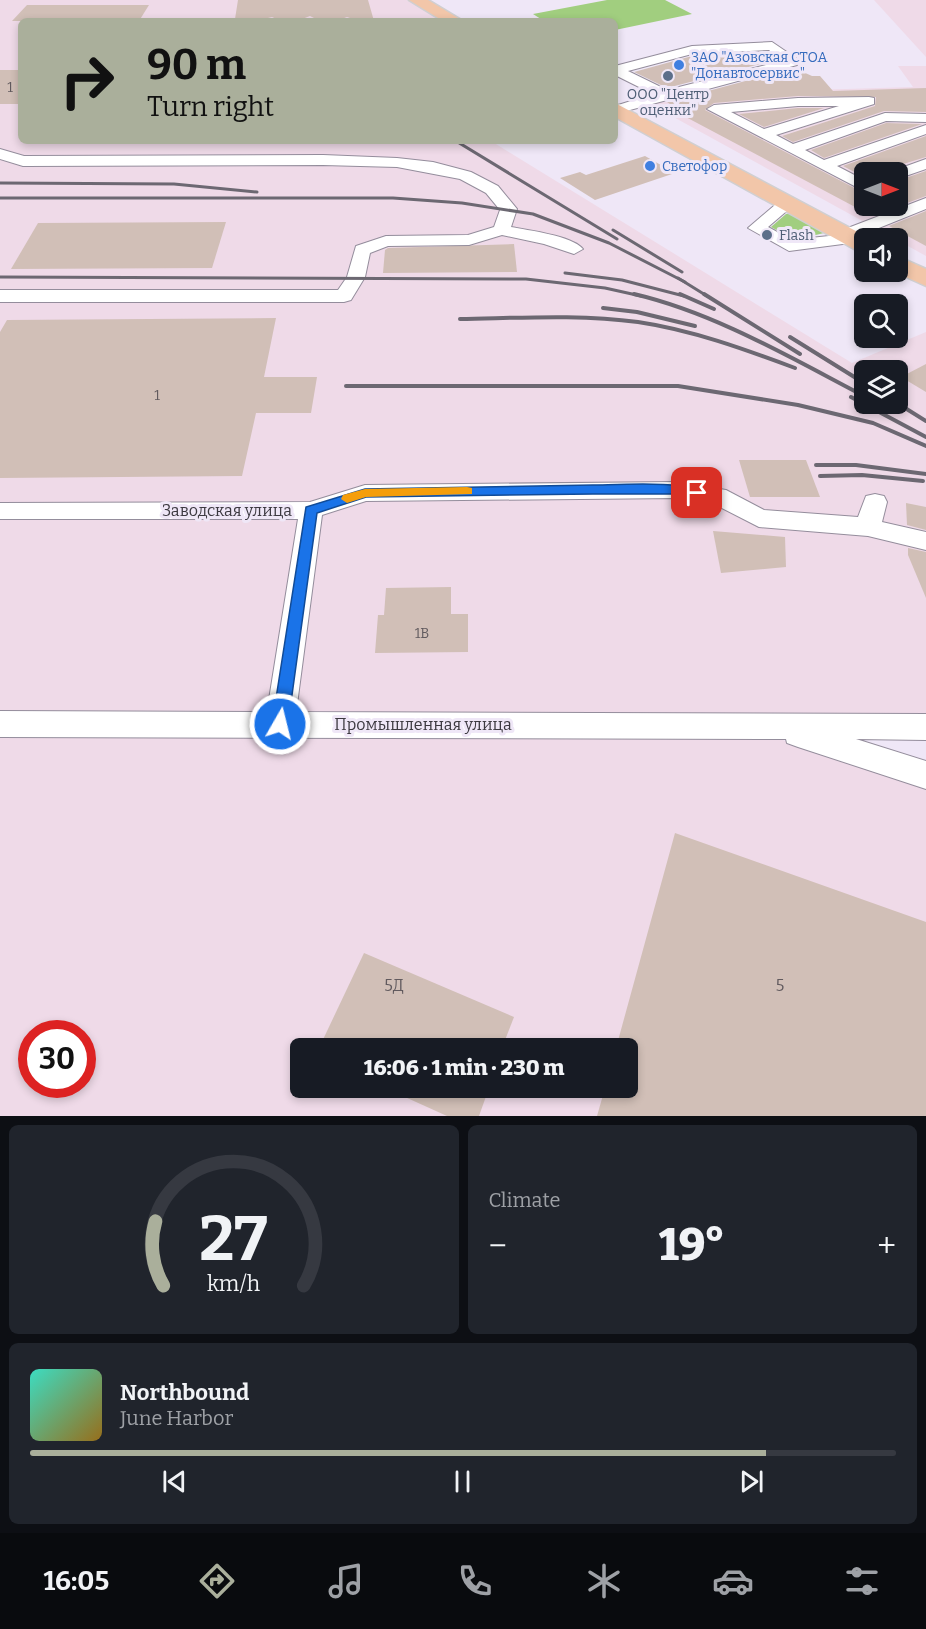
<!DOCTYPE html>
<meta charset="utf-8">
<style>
:root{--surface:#171b24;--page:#20242c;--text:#f1f3f6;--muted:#9ea1a6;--line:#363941;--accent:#aaaf9b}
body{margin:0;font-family:Bitter,serif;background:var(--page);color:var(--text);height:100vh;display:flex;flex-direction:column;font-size:22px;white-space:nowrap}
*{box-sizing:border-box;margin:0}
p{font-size:20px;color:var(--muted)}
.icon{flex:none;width:33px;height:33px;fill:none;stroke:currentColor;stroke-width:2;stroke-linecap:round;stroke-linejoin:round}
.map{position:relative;height:1116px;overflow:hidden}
.panel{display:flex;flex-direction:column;gap:9px;padding:9px;background:#0d0f14;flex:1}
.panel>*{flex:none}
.guide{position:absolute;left:18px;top:18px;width:600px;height:126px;border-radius:9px;box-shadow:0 3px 9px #0003;background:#aaaf9b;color:#111;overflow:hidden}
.needle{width:39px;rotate:90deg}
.buttons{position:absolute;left:854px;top:162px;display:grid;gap:12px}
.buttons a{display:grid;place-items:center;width:54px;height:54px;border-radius:9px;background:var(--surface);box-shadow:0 3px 9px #0003;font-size:30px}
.speed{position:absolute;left:18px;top:1020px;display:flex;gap:12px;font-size:30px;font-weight:700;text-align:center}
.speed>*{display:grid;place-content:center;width:78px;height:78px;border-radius:50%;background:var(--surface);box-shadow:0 3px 9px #0003;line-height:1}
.speed .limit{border:9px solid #d22;background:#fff;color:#111}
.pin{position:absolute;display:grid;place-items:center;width:51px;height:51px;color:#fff;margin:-26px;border-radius:12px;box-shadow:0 3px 9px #0006}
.me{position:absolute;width:66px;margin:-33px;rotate:8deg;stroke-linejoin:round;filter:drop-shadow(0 0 4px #0008)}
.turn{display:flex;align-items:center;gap:21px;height:126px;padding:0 30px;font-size:27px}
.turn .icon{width:78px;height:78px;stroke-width:2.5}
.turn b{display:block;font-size:42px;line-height:51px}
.big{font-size:45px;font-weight:800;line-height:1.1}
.panel .card{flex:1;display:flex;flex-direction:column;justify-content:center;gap:9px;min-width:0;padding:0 21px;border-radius:9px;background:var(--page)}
.panel .dial{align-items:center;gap:0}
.dial svg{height:156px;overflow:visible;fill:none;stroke:var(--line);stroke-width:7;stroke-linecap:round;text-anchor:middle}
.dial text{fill:var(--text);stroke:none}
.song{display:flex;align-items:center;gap:18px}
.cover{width:72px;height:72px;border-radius:9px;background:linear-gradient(135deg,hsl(170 70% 55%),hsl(40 70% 35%))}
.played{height:6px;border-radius:3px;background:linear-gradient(90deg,var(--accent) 85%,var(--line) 85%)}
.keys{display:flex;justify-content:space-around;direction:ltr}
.heat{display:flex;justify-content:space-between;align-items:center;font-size:33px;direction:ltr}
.panel .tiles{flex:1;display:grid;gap:9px;grid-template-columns:1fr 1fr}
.card:last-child{grid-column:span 2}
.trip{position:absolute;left:290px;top:1038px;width:348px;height:60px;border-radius:9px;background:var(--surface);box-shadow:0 3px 9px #0003;font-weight:800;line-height:60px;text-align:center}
.menu{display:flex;height:96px;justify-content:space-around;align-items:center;background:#090b0e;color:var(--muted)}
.menu .icon{width:42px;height:42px}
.menu .selected{color:var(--accent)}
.menu b{font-size:27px;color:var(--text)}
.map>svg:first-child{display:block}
.industrial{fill:#efdae8;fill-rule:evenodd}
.green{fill:#a1ce7f}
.building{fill:#d1bfb7}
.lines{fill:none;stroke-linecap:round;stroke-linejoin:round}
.minor-casing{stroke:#948d9c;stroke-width:2}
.major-casing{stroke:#d0cfd1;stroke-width:3}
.minor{fill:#fff;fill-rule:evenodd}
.major{fill:#f2c6a9;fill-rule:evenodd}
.rail-far1{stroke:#6c6872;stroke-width:3}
.rail{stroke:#6c6872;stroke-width:4}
.route{fill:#1a73e8;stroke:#114b97;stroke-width:1.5}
.slow{fill:#f59e0b}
.shop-dot{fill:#3f7fe0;stroke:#efe7f7;stroke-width:2}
.service-dot{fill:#5c6f8a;stroke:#efe7f7;stroke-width:2}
.labels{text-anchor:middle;stroke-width:6;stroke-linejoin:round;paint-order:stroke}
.far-shop-label{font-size:14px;fill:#366cbe;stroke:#efe7f7;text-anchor:start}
.number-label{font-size:14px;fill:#615a5e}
.far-service-label{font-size:14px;fill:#4e5e75;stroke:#efe7f7}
.street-label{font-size:16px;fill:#3c3940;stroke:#efe7f7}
.near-number-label{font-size:16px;fill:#615a5e}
</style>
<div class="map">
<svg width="926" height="1116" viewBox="0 0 926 1116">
<rect width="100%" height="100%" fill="#efe7f7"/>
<g class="industrial">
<path d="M0 0H407L445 21H21V141H491L852 363 926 332V717H714L926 788V1116H0ZM864 370H897V404H864ZM32 1034H82V1084H32ZM300 1048H627V1088H300Z"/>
<polygon points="874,0 926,0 926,57"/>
<path d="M898 66H926V256L648 103 683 94 913 87ZM864 172H897V206H864Z"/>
</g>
<g class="green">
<polygon points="607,0 665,0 692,14 615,30 615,21 544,21 533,14"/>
<polygon points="786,214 794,214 824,230 824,233 795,240 771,227"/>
</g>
<g class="building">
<polygon points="238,0 368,0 374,21 359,21 347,17 336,21 320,21 310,16 297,21 281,21 272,17 256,21 242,21 235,19"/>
<polygon points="27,5 149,5 139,21 12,21"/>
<polygon points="759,53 776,60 667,88 634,72 692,56 707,58 732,54 740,58"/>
<polygon points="794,68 812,76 820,76 833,91 926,88 926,112 884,111 793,142 782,136 875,106 876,97 798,96 714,103 705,110 864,193 864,206 897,206 897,181 926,171 926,196 872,216 682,115 685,114 667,102"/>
<rect x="0" y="70" width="21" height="34"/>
<polygon points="798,108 824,108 764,127 739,114"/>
<polygon points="886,123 922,124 824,158 811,150"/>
<polygon points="926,136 926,157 877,172 864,172 864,177 843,166"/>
<polygon points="645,156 675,173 595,200 560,178 580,172 586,175"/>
<polygon points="926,211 926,246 889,226"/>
<polygon points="226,222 212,268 11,269 38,223"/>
<polygon points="514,244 517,272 383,273 385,250 388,248"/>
<polygon points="276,318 264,377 317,377 311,413 256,413 242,476 0,478 0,332 7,320"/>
<polygon points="926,364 926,392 901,377"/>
<polygon points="739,460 806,460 820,497 750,497"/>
<polygon points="906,503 926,507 926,530 907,525"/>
<polygon points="713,531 785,537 786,567 721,573"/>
<polygon points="908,548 926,552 926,598 908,555"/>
<polygon points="451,587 451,614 468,614 468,652 375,653 378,615 384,615 386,588"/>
<polygon points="675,833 926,922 926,1116 597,1116 605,1088 627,1088 627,1048 616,1048"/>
<polygon points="364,953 514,1017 502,1048 319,1048"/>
<polygon points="385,1088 489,1088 479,1116 447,1116"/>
</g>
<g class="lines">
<defs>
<g id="minor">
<path d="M772 42 797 59V65L615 114V106L653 94 615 75V66L692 46ZM769 50 782 61 667 90 628 71 692 54Z"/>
<path d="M869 97 874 98V104L776 135 793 144 885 113 926 114V122L886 121 805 150 824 160 926 125V134L837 166 864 180V191L707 109 714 105 798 98ZM798 106H839L764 129 731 112Z"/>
<path d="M0 149 24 156 323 155 397 158 433 162 471 172 498 186 517 209 511 227C527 230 573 236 583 249L574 254 544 244 502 235 469 245 388 246 370 253 365 277 351 300 344 302H0V290H338L347 277 356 246 386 236 468 235 494 227 500 210 486 193 460 179 397 167 323 165 23 166 0 159Z"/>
<polygon points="926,159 926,169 897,179 897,172 890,172"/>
<polygon points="788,198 796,203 768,227 792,240 838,235 840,231 926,198 926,209 859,236 858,242 789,251 748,228 782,199"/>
<polygon points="677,482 726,490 764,510 858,517 866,496 875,494 884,496 887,502 882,522 926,532 926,550 868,536 759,527 712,503 677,498 366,501 322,515 296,712 926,714 926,740 856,739 926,761 926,789 798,747 787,743 786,739 0,737 0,711 267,712 298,519 0,519 0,503 310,502 365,485"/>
</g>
<g id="major">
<polygon points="409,0 428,0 463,21 443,21"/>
<polygon points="615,103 869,238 864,238 864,252 856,250 615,117"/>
<polygon points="897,256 926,269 926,286 895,272"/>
</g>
</defs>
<use href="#minor" class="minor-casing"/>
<use href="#major" class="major-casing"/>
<use href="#minor" class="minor"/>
<use href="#major" class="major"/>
<g class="rail-far1">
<polyline points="456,141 617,239"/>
<polyline points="0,183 174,184 257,192"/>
<polyline points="0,198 393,198 462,203 533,214 609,243 685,282"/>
<polyline points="613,230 682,272"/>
<polyline points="565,273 622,280 684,296"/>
<polyline points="0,277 526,279 605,288 641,296"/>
<polyline points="678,278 707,296"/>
</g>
<g class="rail">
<path d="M634 294C715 313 791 358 864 396"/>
<polyline points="680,294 714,309"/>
<polyline points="704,294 800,354"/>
<polyline points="603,308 637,312 695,326"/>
<path d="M460 319C519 318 579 314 638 322 692 330 744 349 795 368"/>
<polyline points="790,337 864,383"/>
<polyline points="346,386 678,386 798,405 873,423 926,446"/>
<polyline points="851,397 926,437"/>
<polyline points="897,403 926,421"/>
<polyline points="816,465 856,465 926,474"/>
<polyline points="820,476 862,475 923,481"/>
</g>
</g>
<path class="route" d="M593 485C613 485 692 480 704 493L697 497 677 494H593L366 497 317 513 288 724 286 729H275L272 724 306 507 365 489Z"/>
<polygon class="slow" points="467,487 472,488 472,494 366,497 347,503 341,499 343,495 365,489"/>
<g class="shop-dot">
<circle cx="679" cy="65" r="6"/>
<circle cx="650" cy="166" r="6"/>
</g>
<g class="service-dot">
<circle cx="668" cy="76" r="6"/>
<circle cx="767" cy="235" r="6"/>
</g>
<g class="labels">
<g class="far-shop-label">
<text x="691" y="62">ЗАО "Азовская СТОА<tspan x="691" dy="16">"Донавтосервис"</tspan></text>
<text x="662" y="171">Светофор</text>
</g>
<g class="number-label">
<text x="10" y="92">1</text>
<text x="157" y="400">1</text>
<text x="422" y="638">1В</text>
</g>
<g class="far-service-label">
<text x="668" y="99">ООО "Центр<tspan x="668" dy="16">оценки"</tspan></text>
<text x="779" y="240" text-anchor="start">Flash</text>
</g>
<g class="street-label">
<text x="227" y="516">Заводская улица</text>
<text x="423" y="730">Промышленная улица</text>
</g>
<g class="near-number-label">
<text x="394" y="991">5Д</text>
<text x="780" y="991">5</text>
</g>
</g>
</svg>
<div class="buttons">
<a><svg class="needle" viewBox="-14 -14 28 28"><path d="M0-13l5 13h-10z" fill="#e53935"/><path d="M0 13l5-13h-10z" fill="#9ea1a6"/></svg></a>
<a><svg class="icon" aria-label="sound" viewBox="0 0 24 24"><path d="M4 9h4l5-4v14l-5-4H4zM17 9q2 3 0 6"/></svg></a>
<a><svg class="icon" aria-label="search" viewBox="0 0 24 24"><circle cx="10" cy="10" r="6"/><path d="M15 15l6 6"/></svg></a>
<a><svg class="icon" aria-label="layers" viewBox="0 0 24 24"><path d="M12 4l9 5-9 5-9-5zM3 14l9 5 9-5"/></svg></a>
</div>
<div class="speed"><div class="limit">30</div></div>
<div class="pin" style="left:697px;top:493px;background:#d93025"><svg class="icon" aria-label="arrive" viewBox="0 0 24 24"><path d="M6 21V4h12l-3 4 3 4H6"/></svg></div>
<svg class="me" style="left:280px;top:724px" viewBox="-20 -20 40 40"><circle r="17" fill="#1a73e8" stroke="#fff" stroke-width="3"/><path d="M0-11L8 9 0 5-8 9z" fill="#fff"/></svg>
<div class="trip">16:06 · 1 min · 230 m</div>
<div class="guide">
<div class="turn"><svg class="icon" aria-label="right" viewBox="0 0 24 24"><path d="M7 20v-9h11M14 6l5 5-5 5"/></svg><div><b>90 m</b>Turn right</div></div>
</div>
</div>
<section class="panel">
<div class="tiles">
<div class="card dial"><svg viewBox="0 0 100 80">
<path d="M14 69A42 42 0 1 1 86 69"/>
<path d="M14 69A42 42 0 0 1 10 36" stroke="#aaaf9b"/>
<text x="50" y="56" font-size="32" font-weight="700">27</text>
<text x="50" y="72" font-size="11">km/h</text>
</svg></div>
<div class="card"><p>Climate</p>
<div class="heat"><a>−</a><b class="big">19°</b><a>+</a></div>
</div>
<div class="card">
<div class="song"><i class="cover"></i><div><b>Northbound</b><p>June Harbor</p></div></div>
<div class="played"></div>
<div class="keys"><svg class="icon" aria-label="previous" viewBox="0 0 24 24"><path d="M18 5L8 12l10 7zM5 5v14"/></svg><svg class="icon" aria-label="pause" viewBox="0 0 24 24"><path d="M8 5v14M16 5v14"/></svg><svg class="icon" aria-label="next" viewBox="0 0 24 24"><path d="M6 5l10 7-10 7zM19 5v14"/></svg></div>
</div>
</div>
</section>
<nav class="menu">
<b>16:05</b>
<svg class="icon selected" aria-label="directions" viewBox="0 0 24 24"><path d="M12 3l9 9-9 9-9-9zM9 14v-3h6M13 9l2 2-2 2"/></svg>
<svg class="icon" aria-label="music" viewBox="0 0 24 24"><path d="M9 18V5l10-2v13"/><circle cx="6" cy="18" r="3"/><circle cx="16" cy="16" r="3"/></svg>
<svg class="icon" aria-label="phone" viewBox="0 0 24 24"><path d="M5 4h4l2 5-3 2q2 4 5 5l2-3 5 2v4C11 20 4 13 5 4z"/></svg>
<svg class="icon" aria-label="climate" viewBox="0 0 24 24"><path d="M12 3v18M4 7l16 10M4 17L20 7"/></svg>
<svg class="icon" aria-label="car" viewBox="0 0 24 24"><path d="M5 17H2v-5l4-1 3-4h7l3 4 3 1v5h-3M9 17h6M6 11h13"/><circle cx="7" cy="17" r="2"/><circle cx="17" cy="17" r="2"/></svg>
<svg class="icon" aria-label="filters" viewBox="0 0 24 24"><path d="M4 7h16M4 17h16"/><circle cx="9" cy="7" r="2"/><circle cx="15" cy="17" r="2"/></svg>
</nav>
